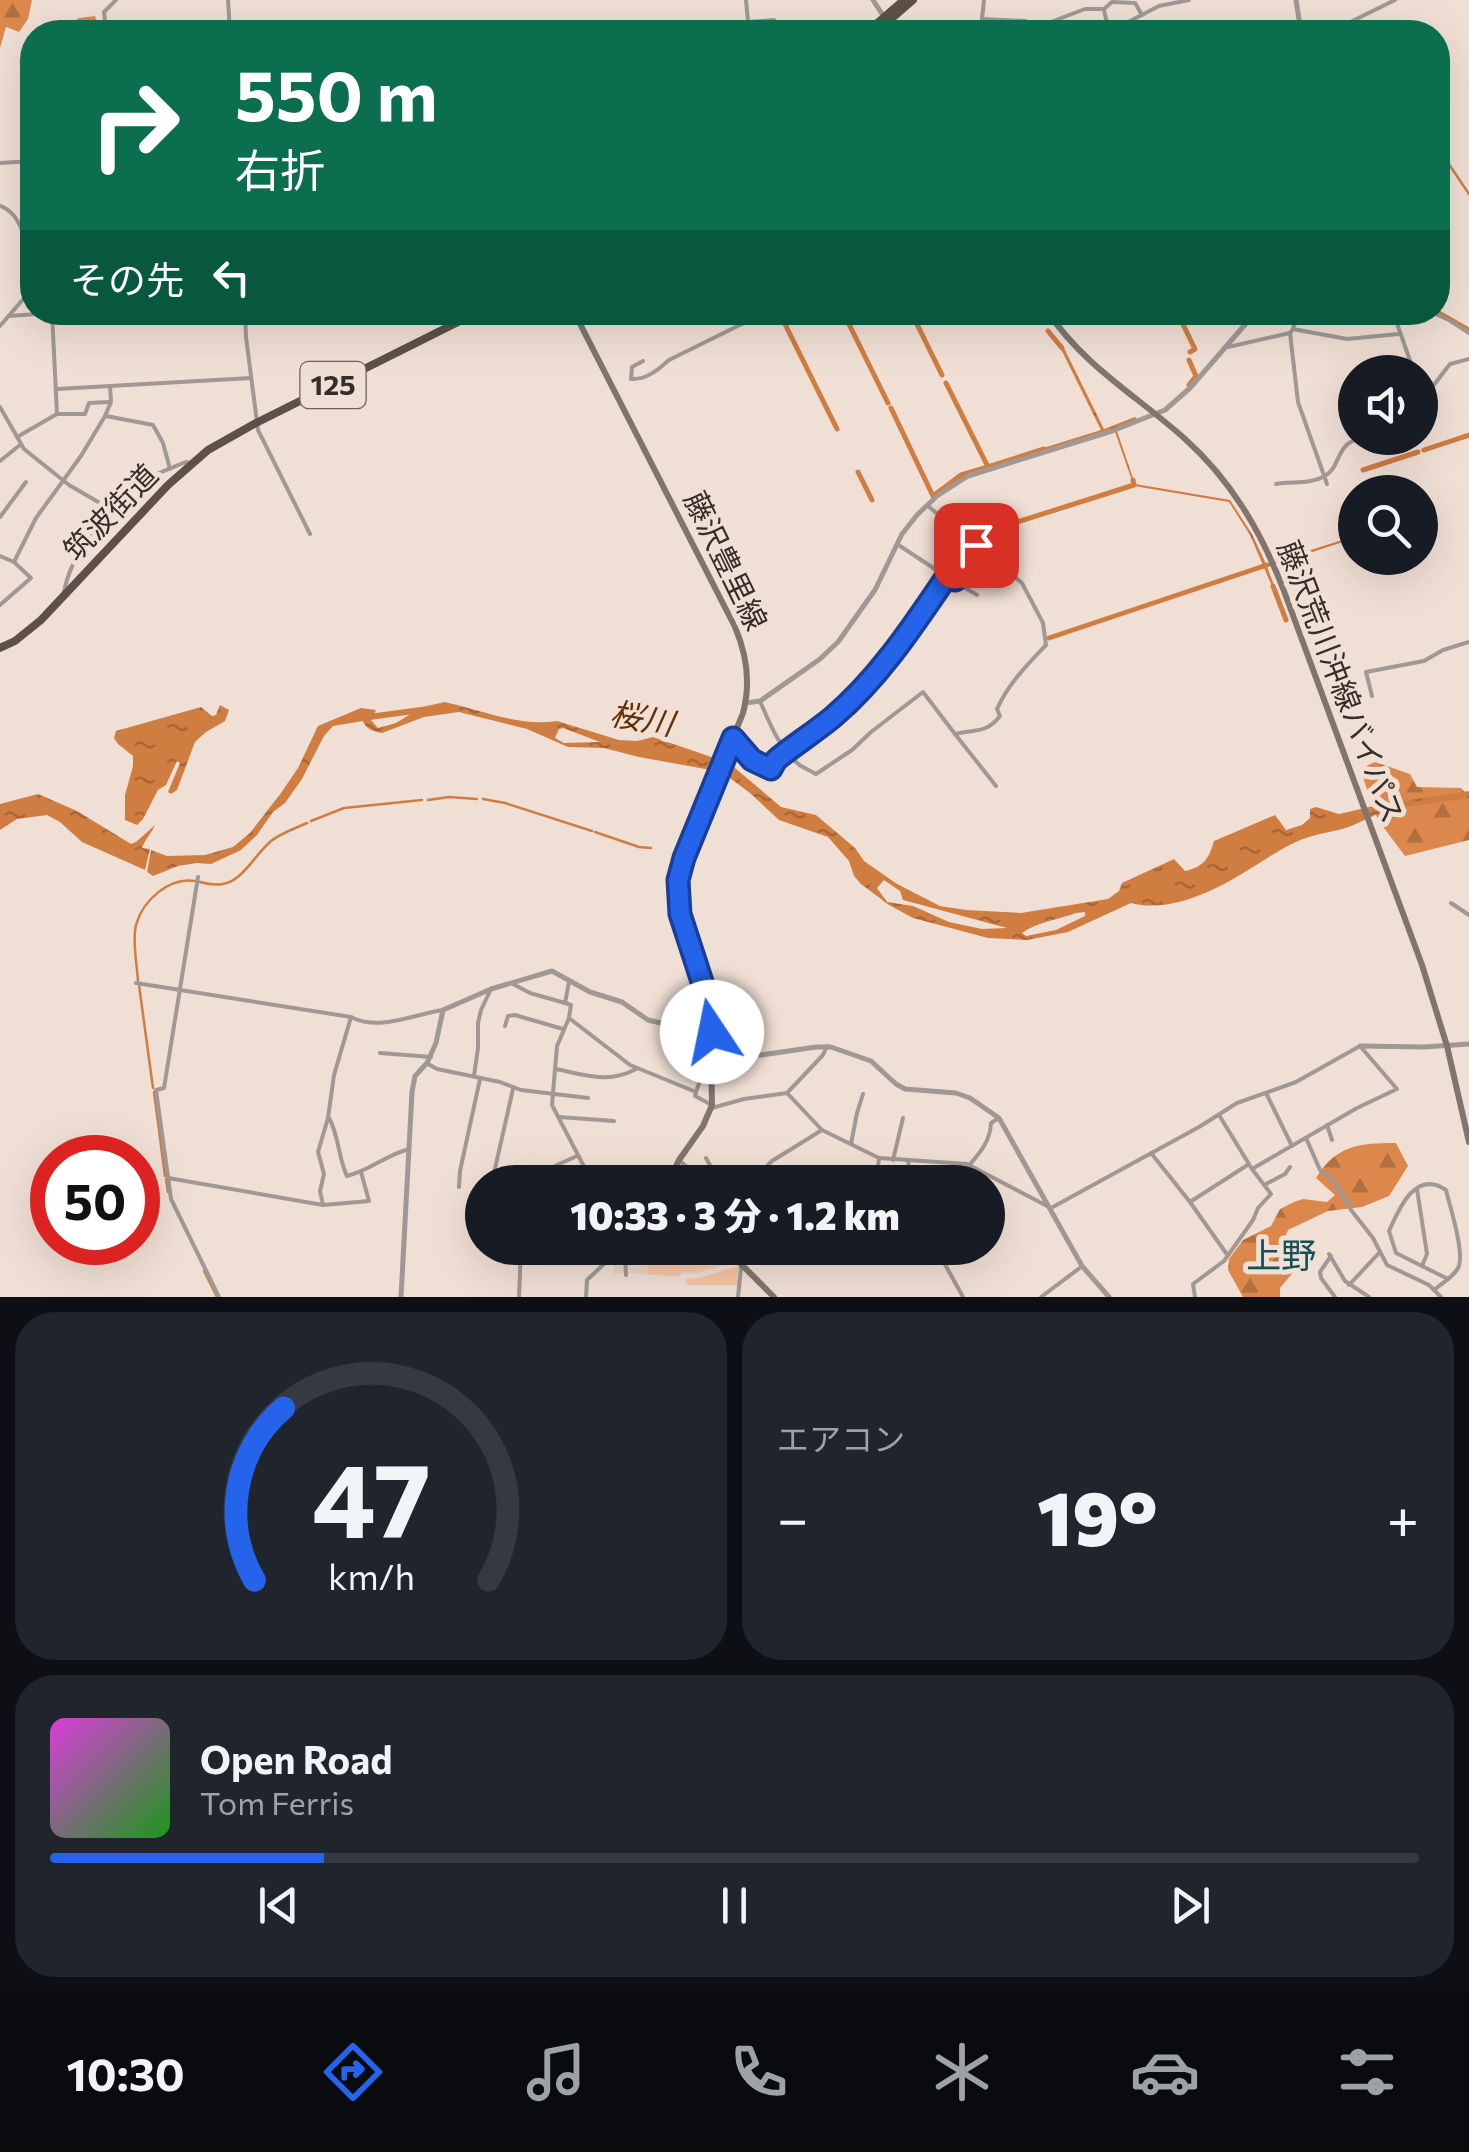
<!DOCTYPE html>
<html lang="ja">
<meta charset="utf-8">
<style>
:root{--surface:#171b24;--page:#20242c;--text:#f1f3f6;--muted:#9ea1a6;--line:#363941;--accent:#2563eb}
body{margin:0;font-family:Commissioner,"Noto Sans JP",sans-serif;background:var(--page);color:var(--text);height:100vh;display:flex;flex-direction:column;font-size:38px;white-space:nowrap}
*{box-sizing:border-box;margin:0}
p{font-size:32px;color:var(--muted)}
.icon{flex:none;width:55px;height:55px;fill:none;stroke:currentColor;stroke-width:2;stroke-linecap:round;stroke-linejoin:round}
.map{position:relative;height:1297px;overflow:hidden}
.details{display:flex;flex-direction:column;gap:15px;padding:15px;background:#0d0f14;flex:1}
.details>*{flex:none}
.guide{position:absolute;left:20px;top:20px;width:1430px;height:305px;border-radius:40px;box-shadow:0 10px 40px #0002;background:#0b6e4f;color:#fff;overflow:hidden}
.tools{position:absolute;left:1338px;top:355px;display:grid;gap:20px}
.tools a{display:grid;place-items:center;width:100px;height:100px;border-radius:50%;background:var(--surface);box-shadow:0 10px 40px #0002;font-size:50px}
.speed{position:absolute;left:30px;top:1135px;display:flex;gap:20px;font-size:50px;font-weight:700;text-align:center}
.speed>*{display:grid;place-content:center;width:130px;height:130px;border-radius:50%;background:var(--surface);box-shadow:0 10px 40px #0002;line-height:1}
.speed .limit{border:15px solid #d22;background:#fff;color:#111}
.pin{position:absolute;display:grid;place-items:center;width:85px;height:85px;color:#fff;margin:-42px;border-radius:20px;box-shadow:0 5px 15px #0006}
.me{position:absolute;width:110px;margin:-55px;rotate:349deg;stroke-linejoin:round;filter:drop-shadow(0 0 8px #0008)}
.turn{display:flex;align-items:center;gap:35px;height:210px;padding:0 50px;font-size:45px}
.turn .icon{width:130px;height:130px;stroke-width:2.5}
.turn b{display:block;font-size:70px;line-height:85px}
.then{display:flex;align-items:center;height:95px;padding:0 50px;background:#0003;gap:20px;font-size:38px}
.big{font-size:75px;font-weight:800;line-height:1.1}
.details .tile{flex:1;display:flex;flex-direction:column;justify-content:center;gap:15px;min-width:0;padding:0 35px;border-radius:40px;background:var(--page)}
.details .dial{align-items:center;gap:0}
.dial svg{height:260px;overflow:visible;fill:none;stroke:var(--line);stroke-width:7;stroke-linecap:round;text-anchor:middle}
.dial text{fill:var(--text);stroke:none}
.song{display:flex;align-items:center;gap:30px}
.cover{width:120px;height:120px;border-radius:15px;background:linear-gradient(135deg,hsl(300 70% 55%),hsl(120 70% 35%))}
.played{height:10px;border-radius:5px;background:linear-gradient(90deg,var(--accent) 20%,var(--line) 20%)}
.keys{display:flex;justify-content:space-around;direction:ltr}
.heat{display:flex;justify-content:space-between;align-items:center;font-size:55px;direction:ltr}
.details .tiles{flex:1;display:grid;gap:15px;grid-template-columns:1fr 1fr}
.tile:last-child{grid-column:span 2}
.trip{position:absolute;left:465px;top:1165px;width:540px;height:100px;border-radius:50px;background:var(--surface);box-shadow:0 10px 40px #0002;font-weight:800;line-height:100px;text-align:center}
.menu{display:flex;height:160px;justify-content:space-around;align-items:center;background:#090b0e;color:var(--muted)}
.menu .icon{width:70px;height:70px}
.menu .on{color:var(--accent)}
.menu b{font-size:45px;color:var(--text)}
.map>svg:first-child{display:block}
.built{fill:#ebd3c3}
.green{fill:#f9c5a4}
.forest{fill:url(#forest-firs)}
.water{fill:url(#water-ripples);fill-rule:evenodd}
.lines{fill:none;stroke-linecap:round;stroke-linejoin:round}
.stream{stroke:#d07d41;stroke-width:2.5}
.canal{stroke:#d07d41;stroke-width:5}
.river{stroke:#d07d41;stroke-width:6}
.minor{stroke:#a09894;stroke-width:4}
.tertiary{stroke:#a09894;stroke-width:5}
.secondary{stroke:#7f756e;stroke-width:6}
.trunk{stroke:#5e5048;stroke-width:8}
.route-casing{stroke:#184099;stroke-width:25}
.route{stroke:#2563eb;stroke-width:18}
.labels{text-anchor:middle;stroke-width:10;stroke-linejoin:round;paint-order:stroke}
.shield{fill:#f0dfd4;stroke:#6c625c;stroke-width:2.5}
.shield-label{font-size:28px;font-weight:bold;fill:#342d29}
.street-label{font-size:30px;fill:#342d29;stroke:#f0dfd4}
.water-label{font-size:32px;font-style:italic;fill:#652f00;stroke:#f0dfd4}
.quarter-label{font-size:35px;fill:#135056;stroke:#f0dfd4}
</style>
<div class="map">
<svg width="1469" height="1297" viewBox="0 0 1469 1297">
<defs>
<pattern id="forest-firs" width="22" height="20" patternUnits="userSpaceOnUse" patternTransform="scale(2.5)"><rect width="22" height="20" fill="#dc884c"/><path d="M5 1l3.5 6h-7zM16 11l3.5 6h-7z" fill="#b3703f"/></pattern>
<pattern id="water-ripples" width="26" height="14" patternUnits="userSpaceOnUse" patternTransform="scale(2.5)"><rect width="26" height="14" fill="#d07d41"/><path d="M2 4q2-2 4 0t4 0M15 11q2-2 4 0t4 0" fill="none" stroke="#aa6736"/></pattern>
</defs>
<rect width="100%" height="100%" fill="#f0dfd4"/>
<polygon class="built" points="623,1248 720,1248 735,1262 695,1274 682,1273 679,1277 628,1273 614,1274 614,1258 626,1257"/>
<g class="green">
<polygon points="662,1248 718,1248 731,1259 730,1262 694,1272 681,1272 679,1275 647,1274 648,1263 652,1263 657,1252 660,1253"/>
<polygon points="738,1266 737,1285 687,1285 686,1279 699,1278"/>
</g>
<g class="forest">
<polygon points="0,0 32,0 28,19 19,32 6,27 0,48"/>
<polygon points="95,16 101,32 57,32 79,18"/>
<polygon points="1375,762 1410,774 1417,787 1461,788 1469,797 1469,840 1405,856 1378,820 1360,769"/>
<path d="M1396 1143 1408 1166 1389 1196 1362 1207 1328 1211 1288 1230C1280 1248 1287 1251 1301 1263L1280 1288V1297H1243L1228 1270 1229 1259 1243 1240 1271 1226 1280 1209 1294 1202 1303 1199 1327 1202 1335 1195 1316 1178C1336 1145 1360 1143 1396 1143Z"/>
</g>
<g class="water">
<polygon points="1062,344 1104,429 1135,417 1137,419 1116,428 1135,484 1230,500 1252,534 1266,564 1355,536 1355,538 1267,567 1276,590 1274,591 1250,535 1229,502 1134,486 1114,429 1044,450 1043,448 1101,430 1059,345"/>
<path d="M445 702C481 710 520 727 557 721L619 740 637 741 653 737 729 763 781 807 816 815 855 848 864 861 897 884 940 906 966 910 1021 913 1108 899 1119 891 1122 883 1174 859 1185 871C1203 867 1209 859 1214 841L1275 815 1286 830 1302 825 1310 818V809L1316 807 1339 814 1378 805 1469 791V798C1444 802 1418 804 1393 809 1379 812 1370 818 1358 823 1342 831 1323 832 1306 838 1286 845 1271 856 1253 867 1220 888 1172 914 1131 903L1068 932 1027 940 988 938 913 918 889 905 861 884 854 876 849 861 828 837 779 820 750 793 722 772 639 757 604 748 568 747 527 729 459 712 424 717 382 733C375 732 365 729 363 721L333 726 324 736 302 779 285 803 273 812 257 835 241 850 211 864 197 863 178 866 153 876 147 872 151 850 167 856 205 855 233 847 250 833 281 793 298 768 318 726 361 708 376 710 371 720 378 728 396 723 422 707ZM563 728 600 742 564 743 555 738 559 729ZM884 880 900 891 903 900 1007 928 982 929 949 922 913 906 887 902 877 888ZM1076 913 1085 912V916L1056 930 1026 936 1022 933C1037 922 1057 920 1076 913Z"/>
<polygon points="220,705 229,710 225,721 206,732 195,742 177,790 171,794 168,792 180,763 177,761 166,785 158,790 143,819 137,825 125,820 125,795 133,766 133,756 118,744 114,738 116,731 201,707 212,716 216,715"/>
<path d="M38 794 77 811 131 844 136 842 155 825C151 834 145 839 142 848L150 849 145 870 82 842 60 822 47 815 17 819 0 830V804Z"/>
</g>
<g class="lines">
<g class="stream">
<polyline points="1352,24 1358,32"/>
<polyline points="1438,148 1469,194"/>
<polyline points="483,799 505,803 592,831"/>
<polyline points="428,800 449,797 477,799"/>
<polyline points="311,821 344,808 422,800"/>
<polyline points="595,832 639,847 651,848"/>
<path d="M200 882C240 894 247 862 271 841 281 833 296 828 307 823"/>
<path d="M138 981C137 964 132 941 136 925 143 900 169 877 195 881"/>
<polyline points="139,985 153,1088"/>
<polyline points="154,1092 165,1176"/>
<polyline points="166,1179 168,1192"/>
<polyline points="204,1271 217,1297"/>
</g>
<g class="canal">
<polyline points="779,312 837,429"/>
<polyline points="843,312 888,403"/>
<polyline points="911,312 942,375"/>
<polyline points="1177,312 1195,349 1190,352"/>
<polyline points="1437,312 1469,330"/>
<polyline points="1048,331 1062,348"/>
<polyline points="946,383 988,467 1044,449"/>
<polyline points="1189,385 1196,376 1189,360"/>
<polyline points="891,408 933,496 961,475 988,467"/>
<polyline points="1424,450 1469,435"/>
<polyline points="1363,470 1418,452"/>
<polyline points="858,472 872,500"/>
<polyline points="970,537 1134,485 1133,480"/>
<polyline points="1273,586 1286,620"/>
<polyline points="1049,638 1267,565"/>
</g>
<polyline class="river" points="369,717 421,710"/>
<g class="minor">
<polyline points="228,0 230,32"/>
<polyline points="746,0 749,32"/>
<polyline points="984,0 982,19 1026,21 1031,28 1035,28 1085,9 1104,9 1112,2 1135,3 1142,15"/>
<polyline points="1104,10 1109,32 1159,6 1189,0"/>
<polyline points="748,22 774,20"/>
<polyline points="106,32 104,12 116,0"/>
<polyline points="1330,32 1395,0"/>
<polyline points="0,163 32,161"/>
<path d="M0 206C27 215 28 258 32 283"/>
<polyline points="52,312 57,414"/>
<polyline points="245,312 246,337 258,430 310,534"/>
<polyline points="1393,312 1414,372"/>
<polyline points="1431,312 1449,320 1469,333"/>
<polyline points="9,316 52,313"/>
<polyline points="0,326 31,290 32,284"/>
<polyline points="1293,329 1347,339 1399,334"/>
<polyline points="1290,333 1298,402 1327,484"/>
<polyline points="1228,347 1290,333 1293,329 1298,312"/>
<path d="M643 361 632 367 631 379C646 380 658 370 669 360L766 312"/>
<polyline points="1420,384 1425,393"/>
<polyline points="57,389 251,378"/>
<polyline points="1420,398 1433,386 1450,364 1469,359"/>
<polyline points="0,407 24,449 69,485 112,510"/>
<polyline points="106,416 153,425 163,443 170,469"/>
<polyline points="17,437 57,414 85,414 89,403 109,402"/>
<polyline points="0,461 20,445"/>
<path d="M1276 484C1292 481 1309 485 1325 476 1338 469 1337 451 1349 443 1357 437 1372 438 1381 438"/>
<path d="M928 506 1022 583 1043 623 1046 645C1027 665 1008 684 997 709L1000 716C986 734 975 729 955 734L996 786"/>
<polyline points="0,517 26,482"/>
<polyline points="897,544 947,577"/>
<polyline points="0,556 14,562"/>
<polyline points="955,580 976,546"/>
<path d="M64 592C72 549 109 508 142 483 155 473 172 468 186 462L191 463"/>
<polyline points="0,605 31,578 14,562 36,518 81,456 105,416 111,402 110,386"/>
<polyline points="1372,696 1366,672 1424,661 1443,650 1469,642"/>
<path d="M760 701C769 722 781 752 801 766 806 769 811 771 816 774L852 750 871 732 923 692 955 734"/>
<path d="M733 738 751 760 771 769 776 760C794 745 815 732 833 717 879 678 913 626 947 577L977 595"/>
<polyline points="198,877 164,1088 156,1090 171,1199 219,1297"/>
<polyline points="1451,903 1469,915"/>
<polyline points="569,982 565,1003 571,1005 569,1018 557,1046 552,1105 592,1182"/>
<path d="M136 983 351 1017C379 1032 414 1014 443 1010"/>
<polyline points="511,983 530,993 565,1003"/>
<polyline points="569,1018 630,1065 696,1092 695,1096 710,1104"/>
<polyline points="505,1026 508,1016 515,1015 563,1029"/>
<polyline points="380,1053 431,1057"/>
<polyline points="428,1064 437,1069 500,1082 521,1090 588,1098"/>
<path d="M556 1069C585 1075 609 1084 636 1069"/>
<polyline points="474,1076 478,1048 478,1023 481,1010 491,989"/>
<polyline points="696,1092 705,1067 712,1064"/>
<polyline points="787,1093 822,1130 879,1158 967,1164 1051,1208 1199,1127 1237,1103 1296,1082 1360,1046 1397,1089 1357,1108 1252,1169"/>
<polyline points="1266,1093 1292,1146"/>
<polyline points="712,1108 744,1099 787,1093 823,1055 827,1046"/>
<polyline points="559,1117 614,1121"/>
<path d="M329 1118C339 1135 338 1158 347 1176 369 1171 386 1155 409 1149"/>
<polyline points="1327,1125 1332,1140"/>
<polyline points="1306,1138 1320,1170 1333,1180 1351,1210 1373,1238 1387,1265 1429,1285 1441,1297"/>
<polyline points="851,1144 857,1113 863,1094"/>
<polyline points="1151,1153 1190,1202 1226,1253"/>
<polyline points="706,1158 719,1182"/>
<polyline points="679,1160 704,1182"/>
<polyline points="893,1160 903,1118"/>
<polyline points="908,1161 912,1182"/>
<polyline points="168,1178 323,1205 369,1201 361,1172"/>
<polyline points="492,1182 513,1089"/>
<polyline points="525,1182 526,1179 577,1156"/>
<polyline points="662,1182 675,1168"/>
<polyline points="750,1182 772,1161 822,1130"/>
<polyline points="876,1182 879,1158"/>
<path d="M956 1182C969 1162 990 1149 991 1123L999 1118"/>
<polyline points="1266,1184 1285,1174 1290,1167"/>
<polyline points="459,1187 460,1171 480,1079"/>
<polyline points="1417,1189 1427,1254 1422,1266"/>
<polyline points="1190,1202 1249,1164"/>
<polyline points="323,1205 320,1191 324,1174 318,1152 328,1118 334,1075 351,1017"/>
<polyline points="936,1248 963,1297"/>
<polyline points="620,1249 625,1254 626,1275"/>
<polyline points="1329,1254 1345,1281 1369,1297"/>
<polyline points="1331,1256 1320,1272 1321,1278 1335,1297"/>
<polyline points="1349,1285 1379,1253"/>
<path d="M1434 1290C1442 1283 1455 1276 1459 1266 1464 1250 1450 1207 1446 1190 1415 1169 1399 1209 1389 1231L1396 1253 1448 1279"/>
<polyline points="519,1297 521,1248"/>
<polyline points="586,1297 587,1280 621,1248"/>
<polyline points="738,1297 743,1248"/>
<polyline points="1041,1297 1081,1267"/>
<polyline points="1195,1297 1193,1284 1224,1261 1253,1220 1258,1208 1271,1194 1252,1169 1219,1115"/>
</g>
<g class="tertiary">
<polyline points="873,0 884,17"/>
<polyline points="1296,0 1301,32"/>
<polyline points="746,703 760,701 820,659 838,642 875,590 902,534 917,515 937,496 968,476 1112,431 1165,410 1190,388 1256,312"/>
<polyline points="1360,1046 1424,1047 1469,1044"/>
<polyline points="401,1297 412,1092 415,1076 427,1063 436,1043 443,1010 491,989 552,971 590,992 622,1002 648,1020 708,1034 746,1054 761,1055 816,1047 831,1047 871,1061 896,1084 905,1089 956,1093 970,1098 999,1118 1082,1266 1109,1297"/>
</g>
<g class="secondary">
<polyline points="885,18 895,32"/>
<path d="M574 312 735 627C747 655 751 683 743 713L689 847 678 880 680 915 710 1011 712 1105 703 1126 679 1160 675 1168 674 1182"/>
<path d="M1048 312C1083 365 1137 396 1184 438 1231 480 1261 531 1284 591L1422 965 1447 1046 1469 1142"/>
<polyline points="725,1248 774,1297"/>
</g>
<g class="trunk">
<polyline points="867,32 904,0"/>
<polyline points="876,32 913,0"/>
<polyline points="0,648 15,641 41,620 168,485 208,450 256,423 478,312"/>
</g>
</g>
<g class="lines">
<defs>
<path id="route" d="M712 1032 706 994 680 914 678 880 684 858 733 738 752 760 771 769 776 760C794 745 815 732 833 717 879 678 913 626 947 576L955 580 976 545"/>
</defs>
<use href="#route" class="route-casing"/>
<use href="#route" class="route"/>
</g>
<g class="labels">
<rect class="shield" x="300.5" y="362" width="65" height="46" rx="8"/>
<g class="shield-label">
<text x="333" y="395">125</text>
</g>
<g class="street-label">
<text transform="translate(111 513) rotate(-46)" y="10">筑波街道</text>
<text transform="translate(725 561) rotate(64)" y="10">藤沢豊里線</text>
<text transform="translate(1340 682) rotate(69)" y="10">藤沢荒川沖線バイパス</text>
</g>
<g class="water-label">
<text transform="translate(642 719) rotate(10)" y="11">桜川</text>
</g>
<g class="quarter-label">
<text x="1281" y="1268">上野</text>
</g>
</g>
</svg>
<div class="tools">
<a><svg class="icon" aria-label="sound" viewBox="0 0 24 24"><path d="M4 9h4l5-4v14l-5-4H4zM17 9q2 3 0 6"/></svg></a>
<a><svg class="icon" aria-label="search" viewBox="0 0 24 24"><circle cx="10" cy="10" r="6"/><path d="M15 15l6 6"/></svg></a>
</div>
<div class="speed"><div class="limit">50</div></div>
<div class="pin" style="left:976px;top:545px;background:#d93025"><svg class="icon" aria-label="arrive" viewBox="0 0 24 24"><path d="M6 21V4h12l-3 4 3 4H6"/></svg></div>
<svg class="me" style="left:712px;top:1032px" viewBox="-20 -20 40 40"><circle r="19" fill="#fff"/><path d="M0-13L10 11 0 6-10 11z" fill="#2563eb"/></svg>
<div class="trip">10:33 · 3 分 · 1.2 km</div>
<div class="guide">
<div class="turn"><svg class="icon" aria-label="right" viewBox="0 0 24 24"><path d="M7 20v-9h11M14 6l5 5-5 5"/></svg><div><b>550 m</b>右折</div></div>
<div class="then">その先<svg class="icon" aria-label="left" viewBox="0 0 24 24"><path d="M17 20v-9H6M10 6l-5 5 5 5"/></svg></div>
</div>
</div>
<section class="details">
<div class="tiles">
<div class="tile dial"><svg viewBox="0 0 100 80">
<path d="M14 69A42 42 0 1 1 86 69"/>
<path d="M14 69A42 42 0 0 1 23 16" stroke="#2563eb"/>
<text x="50" y="56" font-size="32" font-weight="700">47</text>
<text x="50" y="72" font-size="11">km/h</text>
</svg></div>
<div class="tile"><p>エアコン</p>
<div class="heat"><a>−</a><b class="big">19°</b><a>+</a></div>
</div>
<div class="tile">
<div class="song"><i class="cover"></i><div><b>Open Road</b><p>Tom Ferris</p></div></div>
<div class="played"></div>
<div class="keys"><svg class="icon" aria-label="previous" viewBox="0 0 24 24"><path d="M18 5L8 12l10 7zM5 5v14"/></svg><svg class="icon" aria-label="pause" viewBox="0 0 24 24"><path d="M8 5v14M16 5v14"/></svg><svg class="icon" aria-label="next" viewBox="0 0 24 24"><path d="M6 5l10 7-10 7zM19 5v14"/></svg></div>
</div>
</div>
</section>
<nav class="menu">
<b>10:30</b>
<svg class="icon on" aria-label="directions" viewBox="0 0 24 24"><path d="M12 3l9 9-9 9-9-9zM9 14v-3h6M13 9l2 2-2 2"/></svg>
<svg class="icon" aria-label="music" viewBox="0 0 24 24"><path d="M9 18V5l10-2v13"/><circle cx="6" cy="18" r="3"/><circle cx="16" cy="16" r="3"/></svg>
<svg class="icon" aria-label="phone" viewBox="0 0 24 24"><path d="M5 4h4l2 5-3 2q2 4 5 5l2-3 5 2v4C11 20 4 13 5 4z"/></svg>
<svg class="icon" aria-label="climate" viewBox="0 0 24 24"><path d="M12 3v18M4 7l16 10M4 17L20 7"/></svg>
<svg class="icon" aria-label="car" viewBox="0 0 24 24"><path d="M5 17H2v-5l4-1 3-4h7l3 4 3 1v5h-3M9 17h6M6 11h13"/><circle cx="7" cy="17" r="2"/><circle cx="17" cy="17" r="2"/></svg>
<svg class="icon" aria-label="filters" viewBox="0 0 24 24"><path d="M4 7h16M4 17h16"/><circle cx="9" cy="7" r="2"/><circle cx="15" cy="17" r="2"/></svg>
</nav>
